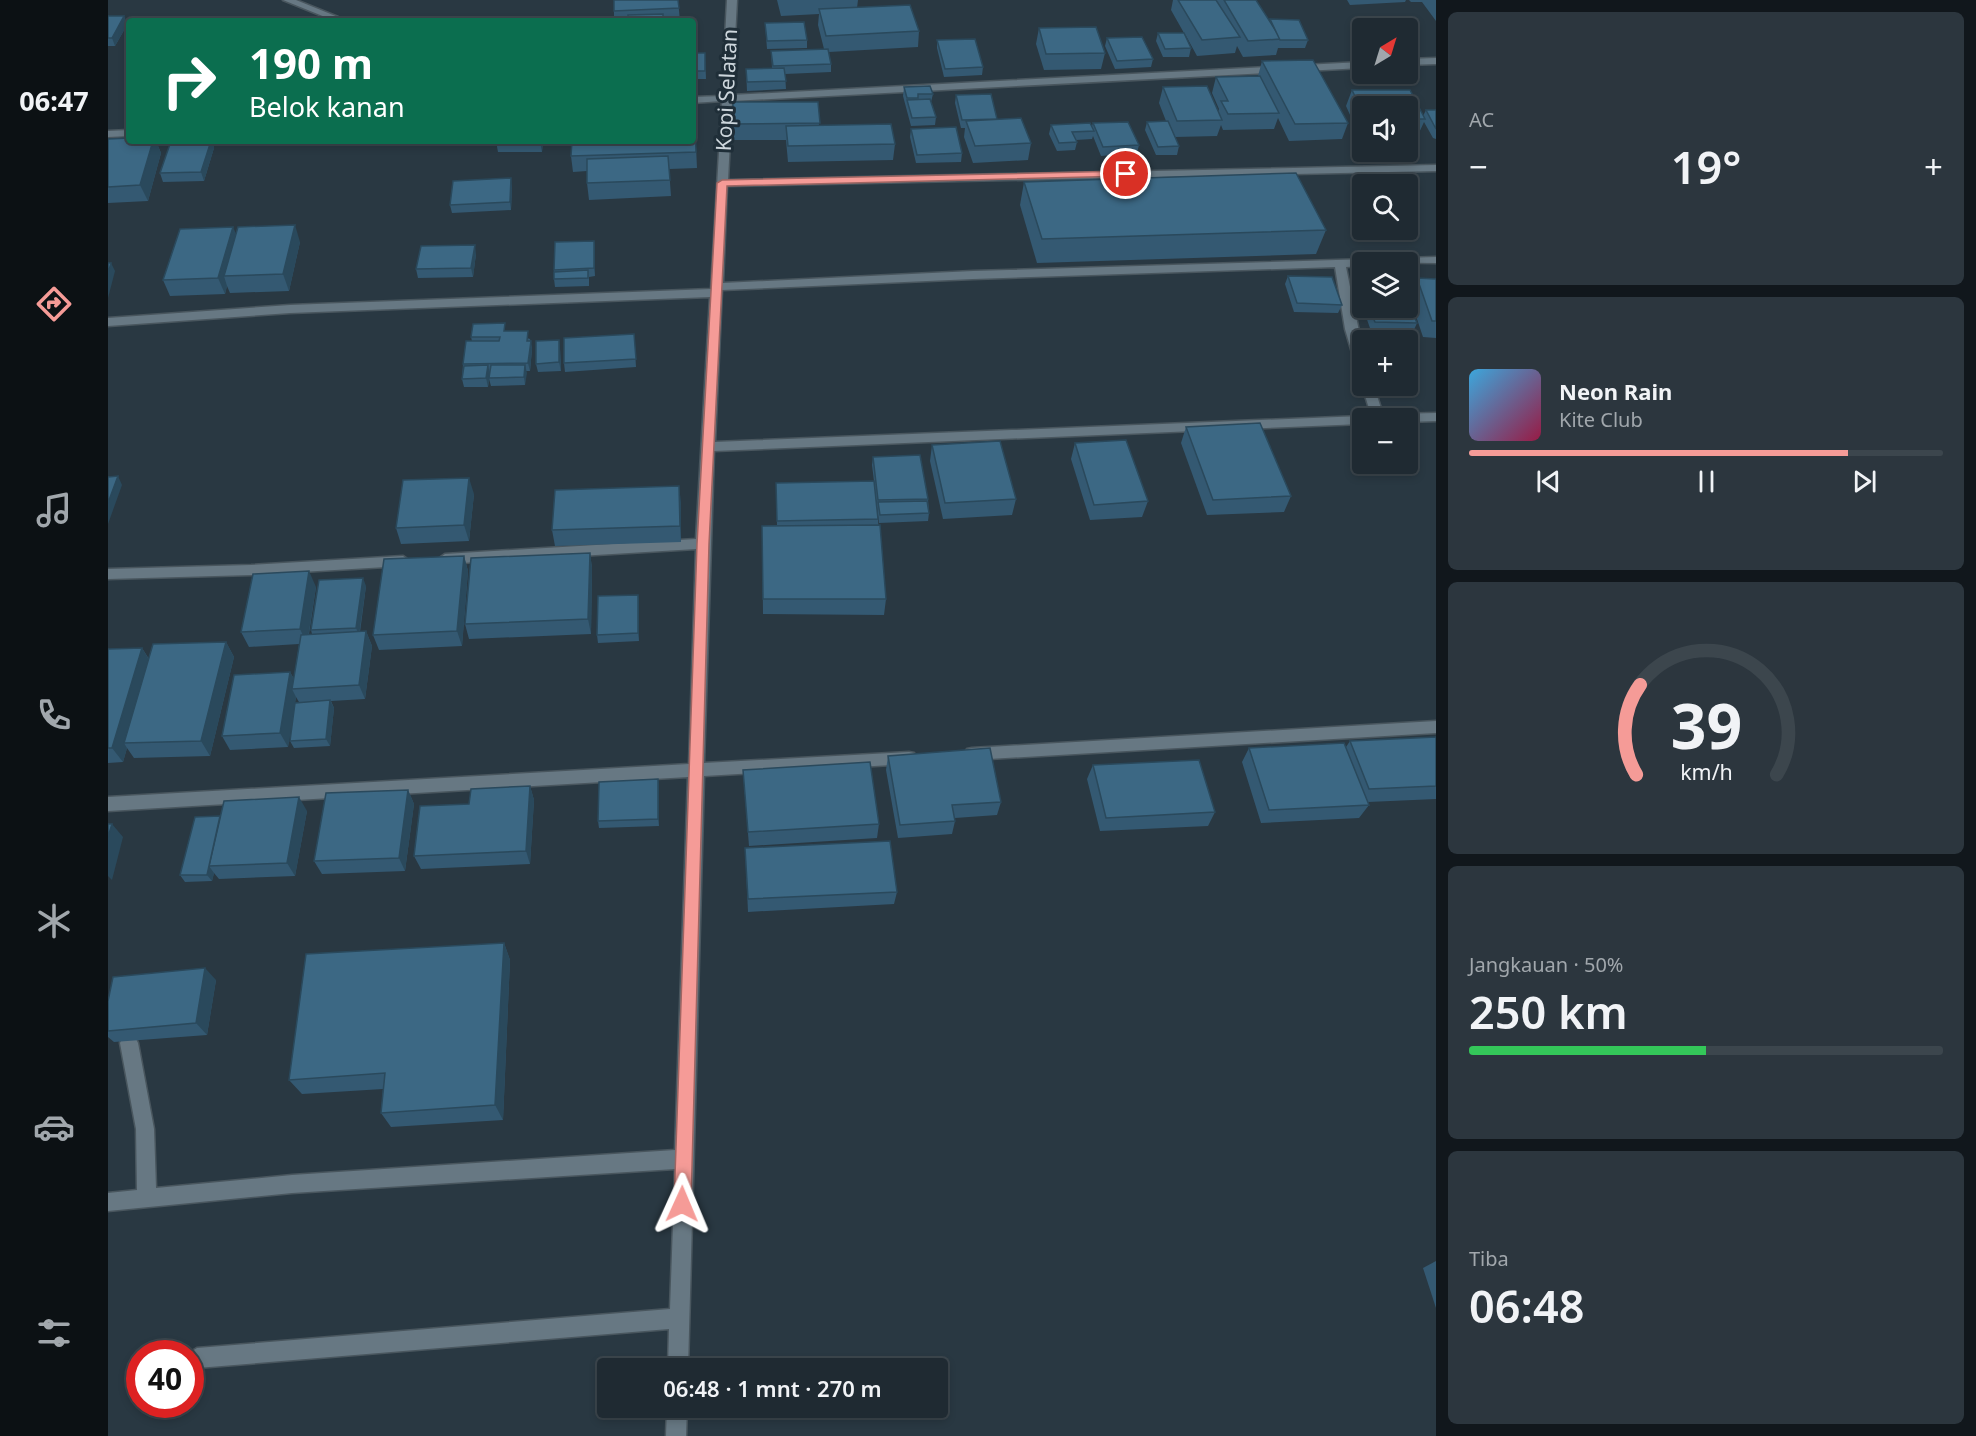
<!DOCTYPE html>
<html lang="id">
<meta charset="utf-8">
<style>
:root{--surface:#1f2a32;--page:#2c363e;--text:#f1f3f6;--muted:#a1a7ac;--line:#3c464d;--accent:#f59b97}
body{margin:0;font-family:"Noto Sans",sans-serif;background:var(--page);color:var(--text);height:100vh;display:flex;flex-direction:column;font-size:22px;white-space:nowrap}
*{box-sizing:border-box;margin:0}
p{font-size:20px;color:var(--muted)}
.icon{flex:none;width:33px;height:33px;fill:none;stroke:currentColor;stroke-width:2;stroke-linecap:round;stroke-linejoin:round}
.map{position:relative;flex:1;overflow:hidden}
.sheet{display:flex;flex-direction:column;gap:12px;padding:12px;background:#11171c;width:540px}
.sheet>*{flex:none}
.guide{position:absolute;left:18px;top:18px;width:570px;height:126px;border-radius:6px;box-shadow:0 3px 9px #0003,0 0 0 2px var(--line);background:#0b6e4f;color:#fff;overflow:hidden}
.needle{width:39px;rotate:38deg}
.buttons{position:absolute;left:1244px;top:18px;display:grid;gap:12px}
.buttons a{display:grid;place-items:center;width:66px;height:66px;border-radius:6px;background:var(--surface);box-shadow:0 3px 9px #0003,0 0 0 2px var(--line);font-size:30px}
.speed{position:absolute;left:18px;top:1340px;display:flex;gap:12px;font-size:30px;font-weight:700;text-align:center}
.speed>*{display:grid;place-content:center;width:78px;height:78px;border-radius:50%;background:var(--surface);box-shadow:0 3px 9px #0003,0 0 0 2px var(--line);line-height:1}
.speed .limit{border:9px solid #d22;background:#fff;color:#111}
.pin{position:absolute;display:grid;place-items:center;width:51px;height:51px;color:#fff;margin:-26px;border:3px solid #fff;border-radius:50%;box-shadow:0 2px 6px #0007}
.me{position:absolute;width:66px;margin:-33px;rotate:1deg;stroke-linejoin:round;filter:drop-shadow(0 0 4px #0008)}
.turn{display:flex;align-items:center;gap:21px;height:126px;padding:0 24px;font-size:27px}
.turn .icon{width:78px;height:78px;stroke-width:2.5}
.turn b{display:block;font-size:42px;line-height:51px}
.big{font-size:45px;font-weight:600;line-height:1.1}
.sheet .card{flex:1;display:flex;flex-direction:column;justify-content:center;gap:9px;min-width:0;padding:0 21px;border-radius:9px;background:var(--page)}
.sheet .dial{align-items:center;gap:0}
.dial svg{height:156px;overflow:visible;fill:none;stroke:var(--line);stroke-width:7;stroke-linecap:round;text-anchor:middle}
.dial text{fill:var(--text);stroke:none}
.song{display:flex;align-items:center;gap:18px}
.cover{width:72px;height:72px;border-radius:9px;background:linear-gradient(135deg,hsl(200 70% 55%),hsl(340 70% 35%))}
.played{height:6px;border-radius:3px;background:linear-gradient(90deg,var(--accent) 80%,var(--line) 80%)}
.keys{display:flex;justify-content:space-around;direction:ltr}
.heat{display:flex;justify-content:space-between;align-items:center;font-size:33px;direction:ltr}
.charge{height:9px;border-radius:4px;background:linear-gradient(90deg,#34c759 50%,var(--line) 0)}
.trip{position:absolute;left:489px;top:1358px;width:351px;height:60px;border-radius:6px;background:var(--surface);box-shadow:0 3px 9px #0003,0 0 0 2px var(--line);font-weight:600;line-height:60px;text-align:center}
main{display:flex;flex:1;min-height:0}
.menu{display:flex;flex-direction:column;width:108px;justify-content:space-around;align-items:center;background:#0c1114;color:var(--muted)}
.menu .icon{width:42px;height:42px}
.menu .on{color:var(--accent)}
.menu b{font-size:27px;color:var(--text)}
.map>svg:first-child{display:block}
.lines{fill:none;stroke-linecap:round;stroke-linejoin:round}
.minor-casing{stroke:#49565e;stroke-width:3}
.minor{fill:#677883;fill-rule:evenodd}
.wall{fill:#345972;fill-rule:evenodd}
.shaded-wall{fill:#2a495c}
.building{fill:#3c6884;stroke:#2a495c;stroke-width:1.5}
.route{fill:#f59b97;stroke:#9f6562;stroke-width:1.5}
.labels{text-anchor:middle;stroke-width:6;stroke-linejoin:round;paint-order:stroke}
.street-label{font-size:21px;fill:#cdd6dc;stroke:#1f2e38}
</style>
<main>
<nav class="menu">
<b>06:47</b>
<svg class="icon on" aria-label="directions" viewBox="0 0 24 24"><path d="M12 3l9 9-9 9-9-9zM9 14v-3h6M13 9l2 2-2 2"/></svg>
<svg class="icon" aria-label="music" viewBox="0 0 24 24"><path d="M9 18V5l10-2v13"/><circle cx="6" cy="18" r="3"/><circle cx="16" cy="16" r="3"/></svg>
<svg class="icon" aria-label="phone" viewBox="0 0 24 24"><path d="M5 4h4l2 5-3 2q2 4 5 5l2-3 5 2v4C11 20 4 13 5 4z"/></svg>
<svg class="icon" aria-label="climate" viewBox="0 0 24 24"><path d="M12 3v18M4 7l16 10M4 17L20 7"/></svg>
<svg class="icon" aria-label="car" viewBox="0 0 24 24"><path d="M5 17H2v-5l4-1 3-4h7l3 4 3 1v5h-3M9 17h6M6 11h13"/><circle cx="7" cy="17" r="2"/><circle cx="17" cy="17" r="2"/></svg>
<svg class="icon" aria-label="filters" viewBox="0 0 24 24"><path d="M4 7h16M4 17h16"/><circle cx="9" cy="7" r="2"/><circle cx="15" cy="17" r="2"/></svg>
</nav>
<div class="map">
<svg width="1328" height="1436" viewBox="0 0 1328 1436">
<rect width="100%" height="100%" fill="#293842"/>
<g class="lines">
<defs>
<g id="minor">
<polygon points="175,0 188,0 230,17 222,19"/>
<polygon points="619,0 629,0 624,95 1254,62 1254,68 624,101 620,180 1328,165 1328,171 619,186 615,283 865,271 1328,257 1328,263 1254,262 1254,266 1238,267 1254,346 1254,370 1248,366 1237,329 1227,267 865,279 614,290 607,442 1254,416 1259,418 1254,418 1254,424 606,451 596,763 801,752 806,753 809,758 806,763 801,764 596,776 580,1368 560,1368 561,1329 89,1368 82,1365 81,1353 89,1348 562,1309 567,1169 184,1193 0,1211 0,1193 29,1190 28,1129 12,1043 15,1037 21,1034 27,1037 30,1043 46,1129 48,1188 184,1175 567,1150 580,777 0,811 0,797 581,764 588,549 337,564 330,559 337,554 588,539 602,297 182,313 0,326 0,318 182,305 603,289 614,101 585,103 585,97 614,96"/>
<polygon points="1328,58 1328,64 1299,65 1299,59"/>
<polygon points="21,130 21,136 0,137 0,131"/>
<polygon points="1254,386 1266,386 1276,418 1264,418"/>
<polygon points="1328,413 1328,421 1299,422 1299,418 1282,418 1288,414"/>
<polygon points="295,556 302,561 295,566 143,575 0,579 0,569 143,565"/>
<polygon points="1328,721 1328,733 864,760 859,759 856,754 859,749 864,748"/>
<polygon points="559,1407 579,1407 578,1436 558,1436"/>
</g>
</defs>
<use href="#minor" class="minor-casing"/>
<use href="#minor" class="minor"/>
</g>
<g class="wall">
<polygon points="570,0 572,21 489,21 506,19 506,11"/>
<polygon points="669,0 750,0 749,8 811,31 810,47 721,52 723,64 723,72 677,74 678,89 639,91 638,69 664,68 663,51 716,49 710,25 711,14 673,16"/>
<polygon points="1065,0 1148,0 1162,22 1162,19 1200,40 1197,48 1170,48 1168,55 1135,57 1129,46 1127,53 1089,56 1077,34 1083,48 1081,57 1055,57 1048,41 1050,33 1076,33 1063,10"/>
<polygon points="1239,0 1298,0 1297,2 1242,5"/>
<polygon points="1301,0 1328,0 1328,21 1314,2 1303,2"/>
<polygon points="0,16 16,16 19,25 7,46 0,46"/>
<polygon points="657,23 699,40 699,48 659,49"/>
<polygon points="931,28 997,53 993,69 936,70 928,44"/>
<polygon points="999,38 1045,59 1043,67 1007,69 997,46"/>
<polygon points="829,40 875,67 874,75 836,77 829,48"/>
<polygon points="585,53 597,53 598,79 585,79"/>
<polygon points="1154,61 1240,123 1234,139 1181,141 1170,118 1166,129 1115,130 1113,125 1109,136 1067,137 1071,146 1069,155 1048,155 1037,130 1039,122 1058,121 1051,103 1055,87 1110,112 1111,109 1104,93 1108,77 1150,76"/>
<polygon points="796,87 825,94 823,102 828,117 827,125 803,126 795,96"/>
<polygon points="1244,90 1302,90 1315,116 1318,110 1328,110 1328,139 1325,138 1316,122 1310,135 1299,135 1299,106 1254,106 1254,135 1251,135 1238,106"/>
<polygon points="848,95 889,119 923,143 920,160 865,163 856,137 857,128 853,128 847,103"/>
<polygon points="710,102 711,125 787,144 785,160 680,162 678,140 626,140 625,124"/>
<polygon points="985,123 1031,145 1029,153 993,156 985,136 984,139 968,140 969,142 967,150 949,151 941,134 943,125 984,126"/>
<polygon points="587,124 589,168 561,169 563,196 481,200 479,183 479,171 465,172 463,156"/>
<polygon points="803,129 854,153 853,162 808,163 802,137"/>
<polygon points="0,139 21,141 48,141 53,153 40,201 0,203"/>
<polygon points="63,141 104,141 106,148 96,181 55,182 52,173"/>
<polygon points="388,141 435,141 434,152 390,152"/>
<polygon points="916,182 1218,230 1208,254 929,263 912,205"/>
<polygon points="404,186 403,210 344,213 342,205"/>
<polygon points="128,234 192,242 181,291 122,293 119,286 117,294 62,296 55,280"/>
<polygon points="486,241 487,249 487,276 481,277 481,286 447,287 446,279 446,270"/>
<polygon points="368,254 365,277 310,278 308,269"/>
<polygon points="1180,276 1234,305 1230,313 1186,312 1177,284"/>
<polygon points="1309,278 1328,279 1328,338 1315,337 1301,295"/>
<polygon points="1253,285 1254,285 1254,306 1249,293"/>
<polygon points="1255,308 1299,308 1309,323 1305,332 1263,331"/>
<polygon points="399,331 422,339 424,349 422,371 418,371 417,385 383,386 381,379 380,387 356,387 354,379 355,364 364,341 363,337"/>
<polygon points="526,334 528,367 457,372 456,363"/>
<polygon points="451,340 452,348 453,371 430,372 428,364"/>
<polygon points="1078,427 1183,496 1176,512 1099,515 1073,443"/>
<polygon points="967,443 1040,501 1034,517 982,520 963,459"/>
<polygon points="824,445 908,499 904,515 835,519 822,461"/>
<polygon points="765,457 820,499 821,513 820,521 771,523 767,491 778,599 776,615 655,614 654,526 669,525 668,483 766,481 764,465"/>
<polygon points="366,494 361,541 293,544 288,528"/>
<polygon points="573,502 573,542 447,546 444,530"/>
<polygon points="482,553 484,568 483,634 361,639 357,624"/>
<polygon points="356,556 360,571 354,646 271,650 265,635"/>
<path d="M258 586 252 632 258 631 264 646 257 699 223 701 226 708 222 746 186 748 182 741 184 720 180 747 122 750 114 736 182 672 186 679 191 644 141 647 133 632 208 587 201 634H204L203 630ZM188 697 191 702 187 703Z"/>
<polygon points="530,595 531,602 531,641 490,643 489,635"/>
<polygon points="118,642 126,657 102,756 26,758 19,748 15,762 0,763 0,649 34,648 41,659"/>
<polygon points="1328,737 1328,799 1260,802 1261,805 1251,818 1153,823 1134,762 1141,748 1238,747 1242,741"/>
<polygon points="780,756 893,802 889,815 847,818 847,821 844,834 790,838 778,770"/>
<polygon points="985,765 1107,812 1100,826 992,831 979,779"/>
<polygon points="635,770 771,824 769,838 641,846"/>
<polygon points="550,779 551,787 551,826 491,828 490,821"/>
<polygon points="422,786 426,800 422,864 313,869 306,856 361,804"/>
<polygon points="300,790 306,804 297,871 214,874 206,861"/>
<polygon points="199,811 187,876 111,879 106,873 104,881 77,882 72,875"/>
<polygon points="637,848 789,892 786,904 640,912"/>
<polygon points="396,943 402,960 395,1120 283,1127 273,1113 275,1089 194,1094 181,1080"/>
<polygon points="108,980 99,1035 6,1042 0,1037 0,1001"/>
<polygon points="1328,1261 1328,1308 1315,1268"/>
</g>
<g class="shaded-wall">
<polygon points="16,16 19,25 7,46 4,38"/>
<polygon points="45,141 48,141 53,153 40,201 32,185"/>
<polygon points="103,141 104,141 106,148 96,181 93,172"/>
<polygon points="432,141 435,141 434,152"/>
<polygon points="403,178 404,186 403,210 402,202"/>
<polygon points="187,225 192,242 181,291 175,274"/>
<polygon points="125,227 132,243 116,276 119,286 117,294 110,278"/>
<polygon points="486,241 487,249 487,276 486,268"/>
<polygon points="367,245 368,254 365,277 363,268"/>
<polygon points="3,263 7,271 0,298 0,274"/>
<polygon points="451,340 452,348 453,371 451,362"/>
<polygon points="423,341 424,349 422,371 420,363"/>
<polygon points="380,365 382,374 380,387 378,378"/>
<polygon points="417,365 419,373 417,385 416,377"/>
<polygon points="10,476 14,485 0,524 0,503"/>
<polygon points="361,478 366,494 361,541 356,525"/>
<polygon points="571,486 573,502 573,542 572,526"/>
<polygon points="482,553 484,568 483,634 480,619"/>
<polygon points="356,556 360,571 354,646 349,631"/>
<polygon points="201,571 208,587 199,644 192,629"/>
<polygon points="255,578 258,586 251,635 248,628"/>
<polygon points="530,595 531,602 531,641 530,633"/>
<polygon points="258,631 264,646 257,699 251,685"/>
<polygon points="118,642 126,657 102,756 93,741"/>
<polygon points="34,648 43,663 16,743 19,748 15,762 4,748"/>
<polygon points="182,672 190,687 184,689 188,697 180,747 172,733"/>
<polygon points="222,700 226,708 222,746 218,739"/>
<polygon points="550,779 551,787 551,826 550,819"/>
<polygon points="422,786 426,800 422,864 418,851"/>
<polygon points="300,790 306,804 297,871 291,858"/>
<polygon points="191,797 199,811 187,876 179,863"/>
<polygon points="113,816 101,866 106,873 104,881 99,875"/>
<polygon points="4,824 15,837 4,880 0,876 0,837"/>
<polygon points="396,943 402,960 395,1120 387,1105"/>
<polygon points="97,968 108,980 99,1035 88,1023"/>
</g>
<g class="building">
<polygon points="506,0 570,0 571,8 506,11"/>
<polygon points="1070,0 1108,0 1132,37 1094,40"/>
<polygon points="1116,0 1148,0 1173,39 1140,41"/>
<polygon points="802,5 811,31 718,36 711,9"/>
<polygon points="555,14 555,21 489,21 489,20 520,19 520,15"/>
<polygon points="0,16 16,16 4,38 0,38"/>
<polygon points="1162,19 1191,20 1200,40 1172,40"/>
<polygon points="696,22 699,40 659,41 657,23"/>
<polygon points="988,27 997,53 938,54 931,28"/>
<polygon points="1050,33 1076,33 1083,48 1057,49"/>
<polygon points="1034,37 1045,59 1009,61 999,38"/>
<polygon points="867,39 875,67 837,69 829,40"/>
<polygon points="720,49 723,64 665,66 663,51"/>
<rect x="585" y="53" width="12" height="18"/>
<polygon points="1205,60 1240,123 1187,124 1154,61"/>
<polygon points="676,68 678,81 639,82 638,69"/>
<polygon points="1152,76 1171,113 1120,114 1113,101 1120,101 1108,77"/>
<polygon points="822,86 825,94 810,94 810,98 799,98 796,87"/>
<polygon points="1099,86 1114,120 1069,121 1055,87"/>
<polygon points="1244,90 1302,90 1317,119 1299,119 1299,106 1254,106 1254,111"/>
<polygon points="883,94 889,119 854,120 848,95"/>
<polygon points="822,99 828,117 804,118 799,100"/>
<polygon points="625,102 710,102 712,123 625,124"/>
<polygon points="1318,110 1328,110 1328,129"/>
<polygon points="913,118 923,143 867,146 858,121"/>
<polygon points="1060,121 1071,146 1050,147 1039,122"/>
<polygon points="1020,122 1031,145 995,147 985,123"/>
<polygon points="982,123 986,131 964,132 969,142 951,143 943,125"/>
<polygon points="585,124 587,124 588,152 463,156 464,141 585,141"/>
<polygon points="783,124 787,144 680,146 678,126"/>
<polygon points="848,127 854,153 809,155 803,129"/>
<polygon points="21,138 21,141 45,141 32,185 0,187 0,139"/>
<polygon points="63,141 103,141 93,172 52,173"/>
<polygon points="560,156 562,180 479,183 479,159"/>
<polygon points="1188,173 1218,230 934,239 916,182"/>
<polygon points="403,178 402,202 342,205 345,181"/>
<polygon points="187,225 175,274 116,276 130,227"/>
<polygon points="125,227 110,278 55,280 72,229"/>
<polygon points="486,241 486,268 446,270 447,242"/>
<polygon points="367,245 363,268 308,269 313,246"/>
<polygon points="0,263 3,263 0,274"/>
<polygon points="480,270 480,278 446,279 446,272"/>
<polygon points="1180,276 1224,277 1234,305 1189,303"/>
<polygon points="1309,278 1328,279 1328,321 1324,321"/>
<polygon points="1299,299 1309,323 1267,322 1261,308 1299,308"/>
<polygon points="397,323 396,331 420,331 419,341 423,341 420,363 355,364 358,341 391,341 392,337 363,337 365,324"/>
<polygon points="526,334 528,359 456,363 456,338"/>
<polygon points="451,340 451,362 428,364 428,341"/>
<polygon points="380,365 378,378 354,379 356,366"/>
<polygon points="383,365 417,365 416,377 381,378"/>
<polygon points="1152,423 1183,496 1105,500 1078,427"/>
<polygon points="1018,440 1040,501 986,505 967,443"/>
<polygon points="892,441 908,499 837,503 824,445"/>
<polygon points="812,455 820,499 770,500 765,457"/>
<polygon points="10,476 0,503 0,477"/>
<polygon points="361,478 356,525 288,528 295,480"/>
<polygon points="766,481 770,519 669,521 668,483"/>
<polygon points="571,486 572,526 444,530 447,490"/>
<polygon points="819,501 821,513 772,515 770,502"/>
<polygon points="772,525 778,599 655,599 654,526"/>
<polygon points="482,553 480,619 357,624 363,558"/>
<polygon points="356,556 349,631 265,635 276,559"/>
<polygon points="201,571 192,629 133,632 145,574"/>
<polygon points="255,578 248,628 203,630 211,580"/>
<polygon points="530,595 530,633 489,635 490,596"/>
<polygon points="258,631 251,685 184,689 193,635"/>
<polygon points="118,642 93,741 16,743 45,644"/>
<polygon points="34,648 4,748 0,748 0,649"/>
<polygon points="182,672 172,733 114,736 126,675"/>
<polygon points="222,700 218,739 182,741 187,703"/>
<polygon points="1328,737 1328,786 1261,789 1242,741"/>
<polygon points="1236,743 1261,805 1161,810 1141,748"/>
<polygon points="882,748 893,802 844,805 847,821 792,825 780,756"/>
<polygon points="1091,760 1107,812 998,818 985,765"/>
<polygon points="762,762 771,824 640,832 635,770"/>
<polygon points="550,779 550,819 490,821 491,782"/>
<polygon points="422,786 418,851 306,856 312,806 361,804 363,789"/>
<polygon points="300,790 291,858 206,861 218,793"/>
<polygon points="191,797 179,863 101,866 116,801"/>
<polygon points="112,816 99,875 72,875 87,817"/>
<polygon points="0,824 4,824 0,837"/>
<polygon points="782,841 789,892 640,899 637,848"/>
<polygon points="396,943 387,1105 273,1113 277,1073 181,1080 198,954"/>
<polygon points="97,968 88,1023 0,1031 0,1001 5,977"/>
</g>
<polygon class="route" points="1018,171 1021,172 1021,176 619,186 601,544 583,1204 580,1210 574,1213 568,1210 566,1204 589,544 609,183 614,180"/>
<g class="labels">
<g class="street-label">
<text transform="translate(619 90) rotate(-87)" y="7">Kopi Selatan</text>
</g>
</g>
</svg>
<div class="buttons">
<a><svg class="needle" viewBox="-14 -14 28 28"><path d="M0-13l5 13h-10z" fill="#e53935"/><path d="M0 13l5-13h-10z" fill="#a1a7ac"/></svg></a>
<a><svg class="icon" aria-label="sound" viewBox="0 0 24 24"><path d="M4 9h4l5-4v14l-5-4H4zM17 9q2 3 0 6"/></svg></a>
<a><svg class="icon" aria-label="search" viewBox="0 0 24 24"><circle cx="10" cy="10" r="6"/><path d="M15 15l6 6"/></svg></a>
<a><svg class="icon" aria-label="layers" viewBox="0 0 24 24"><path d="M12 4l9 5-9 5-9-5zM3 14l9 5 9-5"/></svg></a>
<a>+</a>
<a>−</a>
</div>
<div class="speed"><div class="limit">40</div></div>
<div class="pin" style="left:1018px;top:174px;background:#d93025"><svg class="icon" aria-label="arrive" viewBox="0 0 24 24"><path d="M6 21V4h12l-3 4 3 4H6"/></svg></div>
<svg class="me" style="left:574px;top:1204px" viewBox="-20 -20 40 40"><path d="M0-17L14 15 0 8-14 15z" fill="#f59b97" stroke="#fff" stroke-width="4"/></svg>
<div class="trip">06:48 · 1 mnt · 270 m</div>
<div class="guide">
<div class="turn"><svg class="icon" aria-label="right" viewBox="0 0 24 24"><path d="M7 20v-9h11M14 6l5 5-5 5"/></svg><div><b>190 m</b>Belok kanan</div></div>
</div>
</div>
<section class="sheet">
<div class="card"><p>AC</p>
<div class="heat"><a>−</a><b class="big">19°</b><a>+</a></div>
</div>
<div class="card">
<div class="song"><i class="cover"></i><div><b>Neon Rain</b><p>Kite Club</p></div></div>
<div class="played"></div>
<div class="keys"><svg class="icon" aria-label="previous" viewBox="0 0 24 24"><path d="M18 5L8 12l10 7zM5 5v14"/></svg><svg class="icon" aria-label="pause" viewBox="0 0 24 24"><path d="M8 5v14M16 5v14"/></svg><svg class="icon" aria-label="next" viewBox="0 0 24 24"><path d="M6 5l10 7-10 7zM19 5v14"/></svg></div>
</div>
<div class="card dial"><svg viewBox="0 0 100 80">
<path d="M14 69A42 42 0 1 1 86 69"/>
<path d="M14 69A42 42 0 0 1 16 23" stroke="#f59b97"/>
<text x="50" y="56" font-size="32" font-weight="700">39</text>
<text x="50" y="72" font-size="11">km/h</text>
</svg></div>
<div class="card"><p>Jangkauan · 50%</p><b class="big">250 km</b><div class="charge"></div></div>
<div class="card"><p>Tiba</p><b class="big">06:48</b></div>
</section>
</main>
